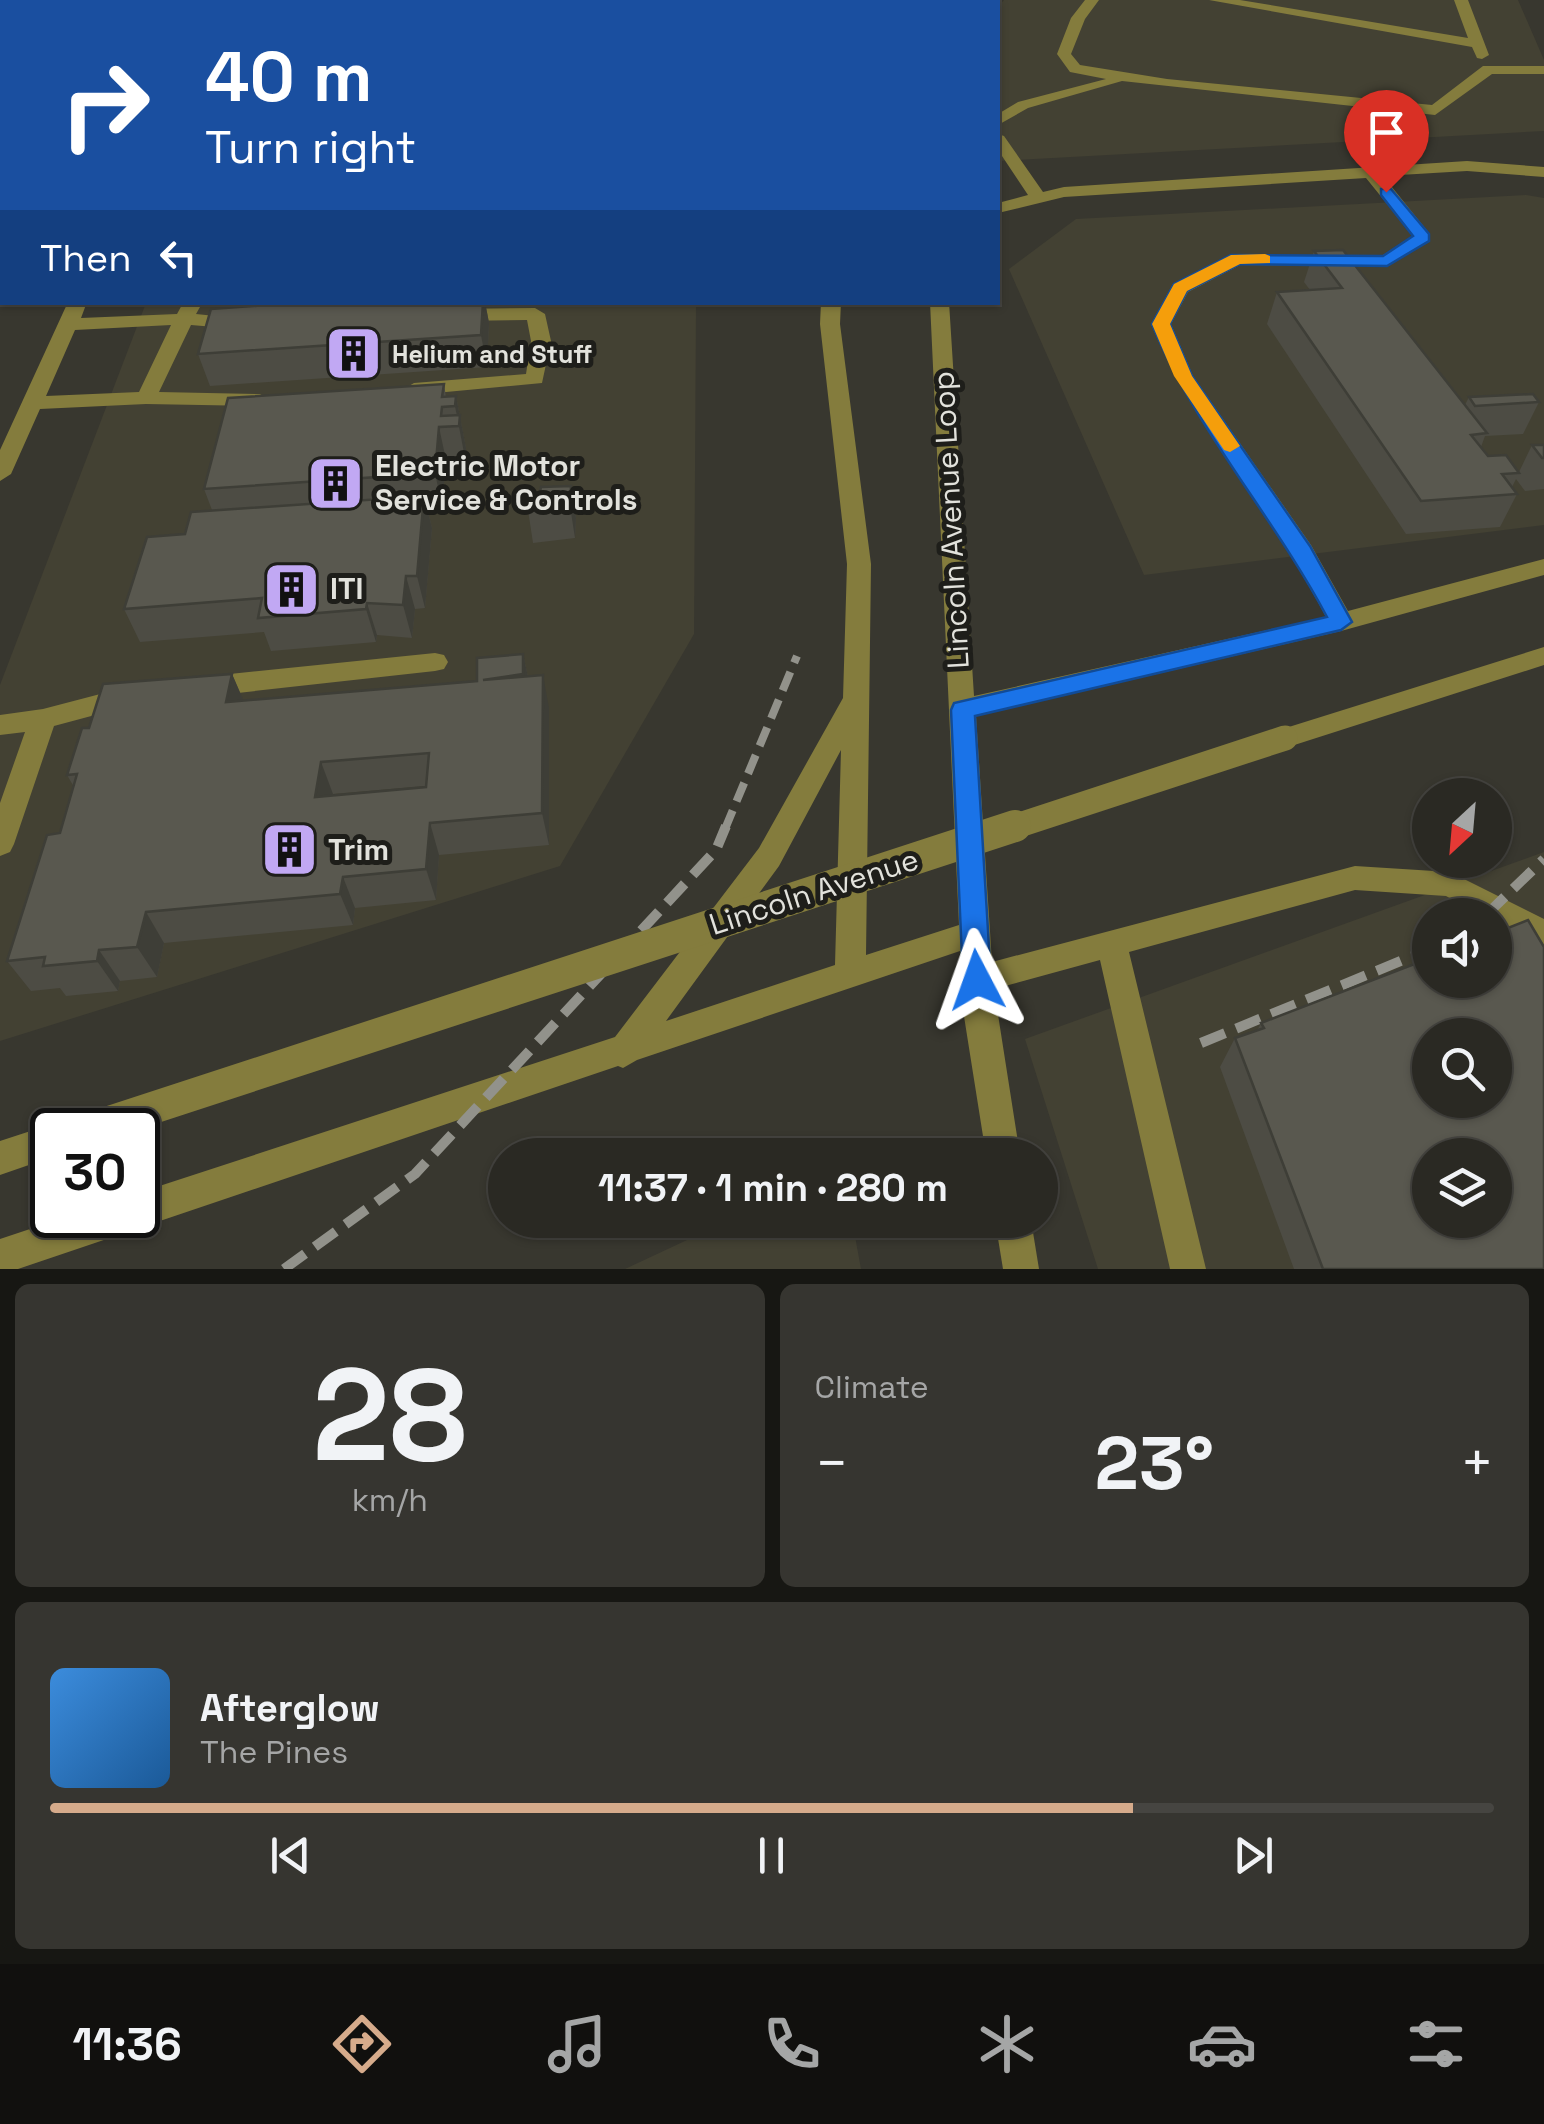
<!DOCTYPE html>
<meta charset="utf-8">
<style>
:root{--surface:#2a2923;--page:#363530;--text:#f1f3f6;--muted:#a5a6a6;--line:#464541;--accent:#d6ab8b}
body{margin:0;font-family:"Space Grotesk",sans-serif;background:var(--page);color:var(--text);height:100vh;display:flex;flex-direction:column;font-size:38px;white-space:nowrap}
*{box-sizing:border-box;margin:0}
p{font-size:32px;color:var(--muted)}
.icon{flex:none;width:55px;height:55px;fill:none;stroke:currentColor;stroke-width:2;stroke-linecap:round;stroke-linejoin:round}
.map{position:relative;height:1269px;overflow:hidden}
.side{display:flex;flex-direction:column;gap:15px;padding:15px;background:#171713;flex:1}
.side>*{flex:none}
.guide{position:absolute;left:0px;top:0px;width:1000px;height:305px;box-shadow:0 2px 8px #0004,0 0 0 2px var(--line);background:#1a4fa0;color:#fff;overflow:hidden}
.needle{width:65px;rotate:206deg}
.fabs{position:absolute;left:1412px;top:778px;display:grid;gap:20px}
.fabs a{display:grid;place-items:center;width:100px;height:100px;border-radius:50%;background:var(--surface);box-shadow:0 2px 8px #0004,0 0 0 2px var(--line);font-size:50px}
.speed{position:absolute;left:30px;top:1108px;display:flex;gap:20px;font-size:50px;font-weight:700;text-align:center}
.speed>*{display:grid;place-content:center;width:130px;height:130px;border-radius:50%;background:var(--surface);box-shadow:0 2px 8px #0004,0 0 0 2px var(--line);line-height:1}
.speed .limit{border:5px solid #111;border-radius:15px;background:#fff;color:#111}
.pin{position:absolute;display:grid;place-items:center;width:85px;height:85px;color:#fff;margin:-102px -42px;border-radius:50% 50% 50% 0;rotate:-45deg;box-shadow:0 0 10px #0007}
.pin .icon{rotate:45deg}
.me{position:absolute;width:110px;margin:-55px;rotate:356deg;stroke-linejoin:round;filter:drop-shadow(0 0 8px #0008)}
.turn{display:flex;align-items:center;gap:35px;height:210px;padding:0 40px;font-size:45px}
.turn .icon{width:130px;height:130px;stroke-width:2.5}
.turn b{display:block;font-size:70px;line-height:85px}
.then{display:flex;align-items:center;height:95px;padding:0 40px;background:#0003;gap:20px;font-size:38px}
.big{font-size:75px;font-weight:800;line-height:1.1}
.side .widget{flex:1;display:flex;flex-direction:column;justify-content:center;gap:15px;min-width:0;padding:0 35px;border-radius:15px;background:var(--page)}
.side .dial{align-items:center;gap:0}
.dial b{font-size:130px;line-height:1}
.song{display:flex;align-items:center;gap:30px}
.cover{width:120px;height:120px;border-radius:15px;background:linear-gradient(135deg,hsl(210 70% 55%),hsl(210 70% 35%))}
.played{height:10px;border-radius:5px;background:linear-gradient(90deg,var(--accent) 75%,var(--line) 75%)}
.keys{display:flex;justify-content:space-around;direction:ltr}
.heat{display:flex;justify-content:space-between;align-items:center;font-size:55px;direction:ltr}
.side .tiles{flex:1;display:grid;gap:15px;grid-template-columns:1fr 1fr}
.widget:last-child{grid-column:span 2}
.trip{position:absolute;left:488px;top:1138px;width:570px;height:100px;border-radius:50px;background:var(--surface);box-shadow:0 2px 8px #0004,0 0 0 2px var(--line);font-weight:800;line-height:100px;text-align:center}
.menu{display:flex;height:160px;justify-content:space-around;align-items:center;background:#11100e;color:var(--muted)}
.menu .icon{width:70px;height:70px}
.menu .active{color:var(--accent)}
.menu b{font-size:45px;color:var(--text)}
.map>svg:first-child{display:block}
.built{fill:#434133;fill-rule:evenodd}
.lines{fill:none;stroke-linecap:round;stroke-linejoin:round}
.minor{fill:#847c3d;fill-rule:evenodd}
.rail-far1{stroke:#92928b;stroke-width:8;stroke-dasharray:20 10;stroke-linecap:butt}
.rail{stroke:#92928b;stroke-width:10;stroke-dasharray:26 12;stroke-linecap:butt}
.minor-bridge-far1{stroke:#847c3d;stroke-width:25}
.minor-bridge{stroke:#847c3d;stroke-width:32}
.wall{fill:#4d4c44;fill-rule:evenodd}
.shaded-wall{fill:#3e3e37}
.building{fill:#59584f;stroke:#3e3e37;stroke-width:2.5;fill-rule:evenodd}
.route{fill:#1a73e8;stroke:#114b97;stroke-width:2.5}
.slow{fill:#f59e0b}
.labels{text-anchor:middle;stroke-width:10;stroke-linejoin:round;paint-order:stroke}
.far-poi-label{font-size:25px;font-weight:bold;fill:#e2e2dc;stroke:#1e1e1a;text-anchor:start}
.poi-label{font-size:30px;font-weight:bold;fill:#e2e2dc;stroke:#1e1e1a;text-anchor:start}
.street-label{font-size:30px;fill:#e2e2dc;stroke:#1e1e1a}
</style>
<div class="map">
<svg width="1544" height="1269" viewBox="0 0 1544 1269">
<rect width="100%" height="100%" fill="#38372f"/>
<g class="built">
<polygon points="1004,0 1518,0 1544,60 1544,131 998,161 998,7"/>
<polygon points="1526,195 1544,198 1544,525 1144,575 1009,269 1076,219"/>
<polygon points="146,303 696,303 694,634 560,866 0,1041 0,685"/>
<path d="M1544 852V1269H1098L1025 1039ZM1430 915H1495V980H1430ZM1430 1035H1495V1100H1430ZM1430 1155H1495V1220H1430Z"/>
<polygon points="730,1220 852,1220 861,1269 625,1269"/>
</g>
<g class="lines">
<g class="minor">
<polygon points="0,0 89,0 2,2 0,6"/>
<polygon points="290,0 305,0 307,2 292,2"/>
<polygon points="691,0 705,0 706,2 693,2"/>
<polygon points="1085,0 1099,0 1085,19 1071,54 1080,65 1167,79 1432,105 1483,66 1544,66 1544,74 1492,74 1435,115 1122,81 1028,108 998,125 998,114 1018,102 1106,79 1070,72 1057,54 1071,18"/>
<polygon points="1209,0 1240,0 1468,38 1454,0 1468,0 1489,55 1482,59 1477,58 1472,47"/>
<rect x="0" y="34" width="2" height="9"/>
<polygon points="2,110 2,124 0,125 0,111"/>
<path d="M998 134 1004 136 1043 192 1064 187 1467 161 1544 167V177L1467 171 1383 176 1429 233V241L1387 266 1240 265 1188 292 1171 324 1193 376 1311 545 1348 611 1544 559V575L1341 631 976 716 992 962 1355 866 1450 872 1544 919V947L1495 923V915H1481L1446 896 1355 890 1129 952 1206 1269H1170L1100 960 994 989 1020 1155H986L963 1010 960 951 637 1060 623 1068 618 1066 18 1269H0V1239L72 1215H138V1193L615 1037 759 848 843 698 847 564 820 324 821 302H841L840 324 871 564 866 955 959 925 930 302H949L974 696 1326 617C1273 516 1195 428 1151 324L1173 284 1231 255H1383L1413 236 1366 178 1064 197 998 213V203L1028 195 998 150ZM841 750 835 965 666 1021 779 866Z"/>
<path d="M68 302H87L81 318 177 314 183 303 195 302 200 307 196 314 245 319V327L238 329 191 325 159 392 260 394 270 400 260 406 146 404 40 409 11 474 0 481V450ZM171 325 139 392 46 396 75 330Z"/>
<polygon points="535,308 545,314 551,341 542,383 414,395 404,389 414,383 526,374 531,341 527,320 453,321 443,315 453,309"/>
<polygon points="1544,647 1544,665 1285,748 1276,745 1272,738 1276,731"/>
<polygon points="435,653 444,655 448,662 444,669 435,671 201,697 192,694 188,687 192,680 201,677"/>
<polygon points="127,687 136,690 140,697 136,704 54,726 14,844 10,852 0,856 0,803 25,732 0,735 0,715 43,709"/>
<polygon points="52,1124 64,1130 52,1130 52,1157 0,1175 0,1141"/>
<polygon points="995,1220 1031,1220 1039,1269 1003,1269"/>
</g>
<polyline class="rail-far1" points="725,829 797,656"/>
<g class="rail">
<polyline points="1486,915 1544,859"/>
<polyline points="1201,1043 1430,949"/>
<polyline points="284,1269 415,1174 716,850 726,826"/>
</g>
<polyline class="minor-bridge-far1" points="1007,829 1285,738"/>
<polyline class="minor-bridge" points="85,1130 1015,826"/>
</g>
<g class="wall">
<polygon points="1314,251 1465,405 1469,397 1539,402 1523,434 1485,436 1481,447 1488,456 1519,472 1532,445 1544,445 1544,489 1525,491 1516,479 1512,487 1517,494 1500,527 1406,534 1267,324 1277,292 1310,290 1304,282"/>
<polygon points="250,302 485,302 489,323 487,367 210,386 198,354 252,306"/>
<polygon points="444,384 446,397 456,396 466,448 465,458 446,460 442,506 427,507 432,528 425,608 415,609 412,638 377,635 376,642 271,651 264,632 140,642 124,609 185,534 212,510 204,489"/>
<polygon points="571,486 576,518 575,538 533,543 528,510 540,492"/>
<path d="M523 654 528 677 549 708V845L439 855 436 900 355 908 353 925 164 943 157 977 120 981 118 991 66 996 60 988 31 991 7 961 60 833 74 787 67 775 89 728 232 674 243 700 477 681ZM426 786V787L333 795V794Z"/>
<polygon points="1261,1023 1544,1269 1294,1269 1220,1067 1235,1038 1257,1031"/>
</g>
<g class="shaded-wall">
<polygon points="483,302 485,302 489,323 487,367 481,335"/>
<polygon points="456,396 466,448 465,458 455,406"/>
<polygon points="439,427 446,460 442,506 435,473"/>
<polygon points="571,486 576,518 575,538 570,506"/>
<polygon points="424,496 432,528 425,608 417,576"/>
<polygon points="406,576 415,609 412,638 403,605"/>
<polygon points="367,603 377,635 376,642 366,609"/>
<polygon points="523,654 530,686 483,680"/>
<polygon points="232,674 246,706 226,702"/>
<polygon points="543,675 549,708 549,845 542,813"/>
<polygon points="321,762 333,794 328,829 315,797"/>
<polygon points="430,823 439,855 436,900 426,869"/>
<polygon points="343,877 355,908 353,925 340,894"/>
<polygon points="146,912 164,943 157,977 137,947"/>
<polygon points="99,950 120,981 118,991 97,961"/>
</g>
<g class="building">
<polygon points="349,0 662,0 663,2 348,2"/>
<polygon points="1343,250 1487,433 1471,435 1488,456 1506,455 1519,473 1502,474 1517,494 1421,501 1277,292 1342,288 1314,251"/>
<polygon points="308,302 483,302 481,335 198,354 211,309"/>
<polygon points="444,384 442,397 456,396 455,406 442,407 441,416 460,415 459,426 439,427 435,473 204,489 228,398"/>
<polygon points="1533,394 1539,402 1475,406 1469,397"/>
<polygon points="1532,445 1544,445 1544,458 1542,458"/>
<polygon points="571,486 570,506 528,510 529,493 540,492 541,487"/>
<polygon points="424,496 417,576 406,576 403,605 367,603 366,609 258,618 262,598 124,609 147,537 185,534 191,512"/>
<path d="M523 654V674L483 680 543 675 542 813 430 823 426 869 343 877 340 894 146 912 137 947 99 950 97 961 43 966 45 957 7 961 47 835 60 833 77 774 67 775 82 728H89L103 684 232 674 226 702 477 681V658ZM429 753 426 787 315 797 321 762Z"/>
<path d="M1528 920 1544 947V1269H1323L1235 1038 1264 1028 1261 1023 1430 958V980H1495V933ZM1430 1035H1495V1100H1430ZM1430 1155H1495V1220H1430Z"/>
</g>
<path class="route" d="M1381 189H1391L1429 234V241L1387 266 1240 264 1187 291 1170 324 1192 376 1310 546 1352 622 1341 630 975 716 991 980 987 989 977 993 967 989 963 980 951 710 954 703 1327 617C1274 517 1195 429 1152 324L1174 284 1231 255 1383 256 1413 236 1381 195Z"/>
<polygon class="slow" points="1265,254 1270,256 1270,263 1240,264 1187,291 1170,324 1192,376 1240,446 1230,452 1224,450 1174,376 1152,324 1174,284 1231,255"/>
<defs>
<symbol id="building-square" viewBox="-11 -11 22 22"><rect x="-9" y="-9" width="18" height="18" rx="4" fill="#c1a8f3" stroke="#1e1e1a"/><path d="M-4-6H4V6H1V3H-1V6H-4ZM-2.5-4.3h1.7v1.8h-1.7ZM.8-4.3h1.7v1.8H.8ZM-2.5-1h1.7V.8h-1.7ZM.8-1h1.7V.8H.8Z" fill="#111"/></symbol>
</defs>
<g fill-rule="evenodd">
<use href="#building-square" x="322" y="322" width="63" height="63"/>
<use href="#building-square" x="304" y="452" width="63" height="63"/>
<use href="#building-square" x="260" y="558" width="63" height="63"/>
<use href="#building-square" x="258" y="818" width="63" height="63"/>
</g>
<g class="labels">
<g class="far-poi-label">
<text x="392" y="363">Helium and Stuff</text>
</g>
<g class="poi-label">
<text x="375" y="476">Electric Motor<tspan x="375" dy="34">Service &amp; Controls</tspan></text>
<text x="330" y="599">ITI</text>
<text x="328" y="860">Trim</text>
</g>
<g class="street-label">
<text transform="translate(951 520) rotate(-93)" y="10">Lincoln Avenue Loop</text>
<text transform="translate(814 892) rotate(-18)" y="10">Lincoln Avenue</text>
</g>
</g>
</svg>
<div class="fabs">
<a><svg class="needle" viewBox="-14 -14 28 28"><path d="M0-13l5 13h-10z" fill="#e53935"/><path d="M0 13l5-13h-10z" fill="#a5a6a6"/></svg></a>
<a><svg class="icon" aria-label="sound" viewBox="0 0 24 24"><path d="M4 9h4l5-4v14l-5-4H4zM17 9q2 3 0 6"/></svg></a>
<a><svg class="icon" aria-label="search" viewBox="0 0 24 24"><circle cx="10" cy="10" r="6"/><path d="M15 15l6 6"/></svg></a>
<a><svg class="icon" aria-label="layers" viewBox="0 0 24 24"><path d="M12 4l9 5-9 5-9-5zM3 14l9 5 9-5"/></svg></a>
</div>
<div class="speed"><div class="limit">30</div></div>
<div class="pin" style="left:1386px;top:192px;background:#d93025"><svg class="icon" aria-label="arrive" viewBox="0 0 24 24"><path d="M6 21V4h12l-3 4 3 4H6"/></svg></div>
<svg class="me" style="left:977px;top:980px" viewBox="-20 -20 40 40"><path d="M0-17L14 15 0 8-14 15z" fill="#1a73e8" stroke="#fff" stroke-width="4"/></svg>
<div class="trip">11:37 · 1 min · 280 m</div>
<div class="guide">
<div class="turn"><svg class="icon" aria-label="right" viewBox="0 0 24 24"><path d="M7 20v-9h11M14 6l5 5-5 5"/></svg><div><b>40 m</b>Turn right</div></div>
<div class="then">Then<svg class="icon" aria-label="left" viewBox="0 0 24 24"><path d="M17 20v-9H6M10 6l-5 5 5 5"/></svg></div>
</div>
</div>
<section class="side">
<div class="tiles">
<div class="widget dial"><b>28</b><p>km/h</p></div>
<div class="widget"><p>Climate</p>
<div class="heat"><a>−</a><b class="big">23°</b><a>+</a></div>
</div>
<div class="widget">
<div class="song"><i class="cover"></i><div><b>Afterglow</b><p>The Pines</p></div></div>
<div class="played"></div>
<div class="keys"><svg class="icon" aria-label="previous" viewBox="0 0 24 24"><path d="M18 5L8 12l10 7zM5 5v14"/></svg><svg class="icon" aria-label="pause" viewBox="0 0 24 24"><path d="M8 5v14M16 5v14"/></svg><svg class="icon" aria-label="next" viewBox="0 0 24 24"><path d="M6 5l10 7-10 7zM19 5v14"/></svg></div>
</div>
</div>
</section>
<nav class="menu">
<b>11:36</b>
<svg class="icon active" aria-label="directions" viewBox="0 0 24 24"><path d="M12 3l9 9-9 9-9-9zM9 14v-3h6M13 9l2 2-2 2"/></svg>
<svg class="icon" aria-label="music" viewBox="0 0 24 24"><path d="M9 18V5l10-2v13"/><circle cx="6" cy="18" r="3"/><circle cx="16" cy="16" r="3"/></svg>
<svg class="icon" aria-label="phone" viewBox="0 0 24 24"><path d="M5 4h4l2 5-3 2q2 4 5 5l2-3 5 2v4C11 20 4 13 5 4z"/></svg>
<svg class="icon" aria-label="climate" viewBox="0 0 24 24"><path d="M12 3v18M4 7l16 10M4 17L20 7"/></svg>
<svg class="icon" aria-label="car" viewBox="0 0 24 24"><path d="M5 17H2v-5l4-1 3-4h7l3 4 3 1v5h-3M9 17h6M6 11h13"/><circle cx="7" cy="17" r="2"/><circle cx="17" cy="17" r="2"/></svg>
<svg class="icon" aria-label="filters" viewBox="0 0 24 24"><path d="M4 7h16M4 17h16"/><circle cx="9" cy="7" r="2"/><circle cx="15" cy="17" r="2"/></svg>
</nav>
